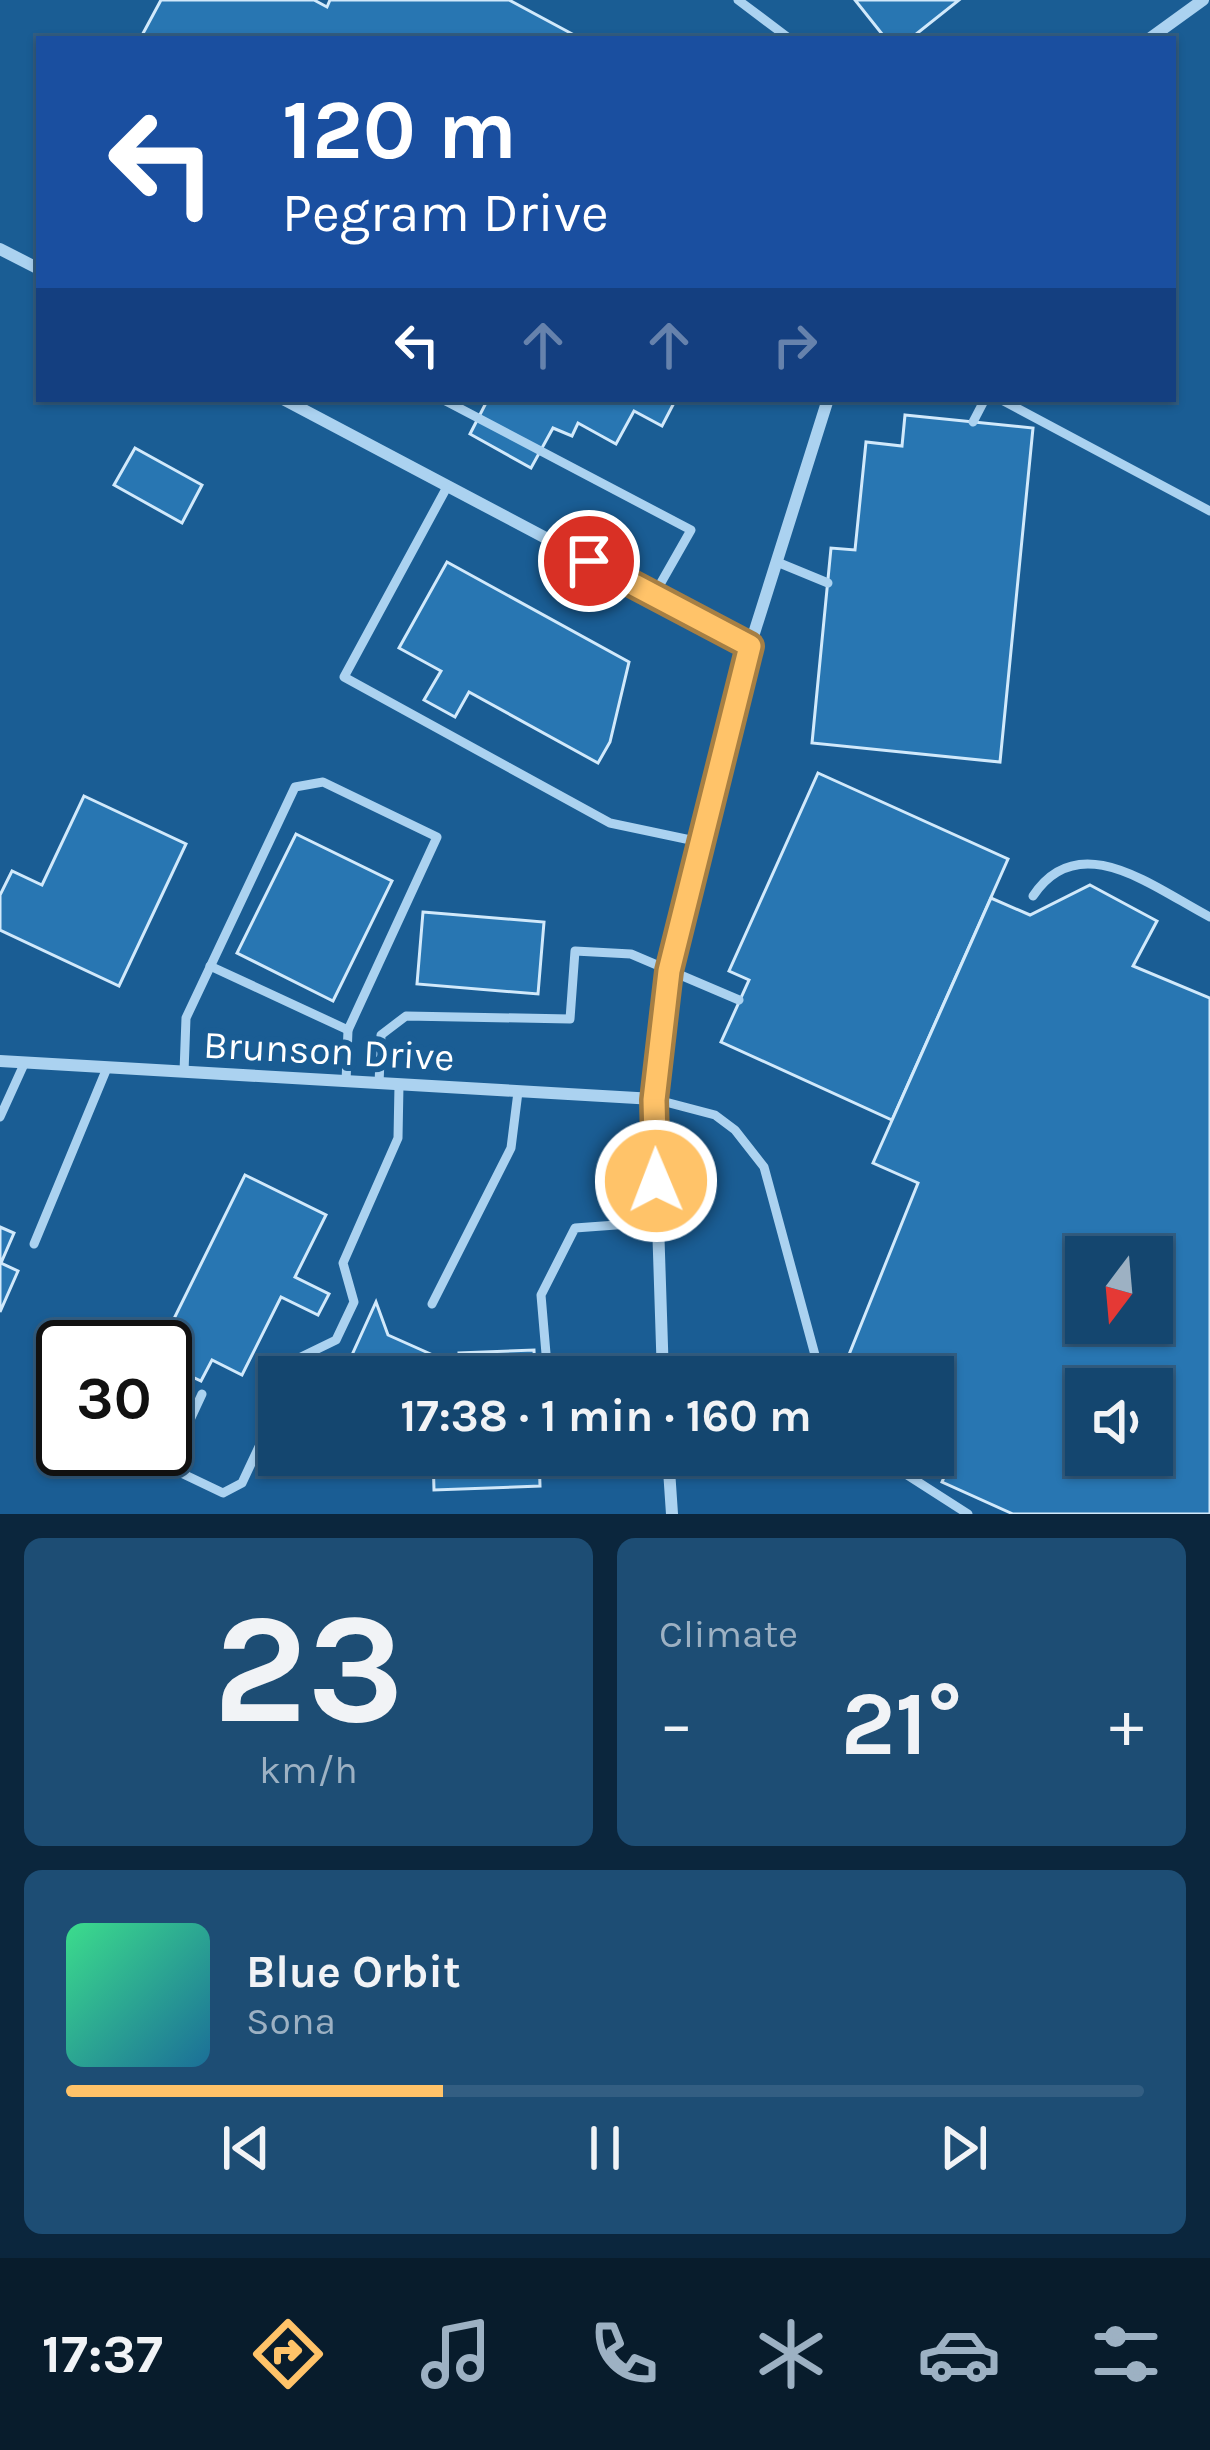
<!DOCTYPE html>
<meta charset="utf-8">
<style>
:root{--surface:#14466f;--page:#1d4d74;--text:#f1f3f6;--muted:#9db1c3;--line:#335e82;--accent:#ffc369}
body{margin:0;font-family:Karla,sans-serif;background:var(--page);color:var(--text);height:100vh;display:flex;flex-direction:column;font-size:45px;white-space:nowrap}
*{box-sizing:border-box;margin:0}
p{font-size:39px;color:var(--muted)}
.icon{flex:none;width:66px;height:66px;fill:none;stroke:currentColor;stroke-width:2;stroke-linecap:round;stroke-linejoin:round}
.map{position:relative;height:1514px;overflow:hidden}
.panel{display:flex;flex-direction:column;gap:24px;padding:24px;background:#0b263d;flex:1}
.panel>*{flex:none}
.top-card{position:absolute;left:36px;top:36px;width:1140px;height:366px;border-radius:0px;box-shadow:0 3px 9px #0004,0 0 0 3px var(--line);background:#1a4fa0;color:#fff;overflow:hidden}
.needle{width:78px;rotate:196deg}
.controls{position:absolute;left:1065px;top:1236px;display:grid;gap:24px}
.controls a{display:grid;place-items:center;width:108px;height:108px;border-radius:0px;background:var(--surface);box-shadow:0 3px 9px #0004,0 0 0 3px var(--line);font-size:60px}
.speed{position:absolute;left:36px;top:1320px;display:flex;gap:24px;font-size:60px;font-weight:700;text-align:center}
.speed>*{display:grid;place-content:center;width:156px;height:156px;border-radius:50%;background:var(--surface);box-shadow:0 3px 9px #0004,0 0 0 3px var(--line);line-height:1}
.speed .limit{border:6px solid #111;border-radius:18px;background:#fff;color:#111}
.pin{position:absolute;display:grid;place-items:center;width:102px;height:102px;color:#fff;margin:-51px;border:6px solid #fff;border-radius:50%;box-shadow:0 3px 12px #0007}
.me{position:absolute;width:132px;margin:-66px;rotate:359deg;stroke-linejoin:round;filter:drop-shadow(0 0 9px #0008)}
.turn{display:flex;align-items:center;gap:42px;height:252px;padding:0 48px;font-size:54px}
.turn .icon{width:156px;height:156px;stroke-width:2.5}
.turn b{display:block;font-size:84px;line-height:102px}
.lanes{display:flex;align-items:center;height:114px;padding:0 48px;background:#0003;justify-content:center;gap:60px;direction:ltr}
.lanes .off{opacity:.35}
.big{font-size:90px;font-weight:700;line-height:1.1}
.panel .card{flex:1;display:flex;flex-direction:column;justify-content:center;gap:18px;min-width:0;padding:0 42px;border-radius:18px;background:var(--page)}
.panel .dial{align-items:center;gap:0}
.dial b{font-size:156px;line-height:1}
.song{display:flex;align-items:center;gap:36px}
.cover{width:144px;height:144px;border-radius:18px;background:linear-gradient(135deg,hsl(150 70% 55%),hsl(200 70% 35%))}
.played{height:12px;border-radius:6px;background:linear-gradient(90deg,var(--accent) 35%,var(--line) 35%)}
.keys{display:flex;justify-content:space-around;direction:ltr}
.heat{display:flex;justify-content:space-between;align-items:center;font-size:66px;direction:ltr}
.panel .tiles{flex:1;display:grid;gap:24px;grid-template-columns:1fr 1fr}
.card:last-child{grid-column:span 2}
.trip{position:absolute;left:258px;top:1356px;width:696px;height:120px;border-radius:0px;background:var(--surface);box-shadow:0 3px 9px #0004,0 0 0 3px var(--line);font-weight:700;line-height:120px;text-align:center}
.dock{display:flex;height:192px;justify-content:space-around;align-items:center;background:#081c2c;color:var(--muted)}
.dock .icon{width:84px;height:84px}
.dock .on{color:var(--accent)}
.dock b{font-size:54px;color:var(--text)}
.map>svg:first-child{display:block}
.building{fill:#2876b2;stroke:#d1e9fb;stroke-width:3;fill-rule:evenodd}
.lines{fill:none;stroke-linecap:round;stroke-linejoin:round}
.lane{stroke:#abd2f0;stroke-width:9}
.street{stroke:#abd2f0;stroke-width:12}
.route-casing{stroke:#a67f44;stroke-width:30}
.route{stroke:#ffc369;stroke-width:21}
.labels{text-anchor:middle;stroke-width:12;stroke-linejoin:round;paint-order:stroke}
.street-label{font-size:39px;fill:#fff;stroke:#1a5d94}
</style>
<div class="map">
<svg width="1210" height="1514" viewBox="0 0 1210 1514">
<rect width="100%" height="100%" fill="#1a5d94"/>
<g class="building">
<polygon points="161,0 314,0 327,7 330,0 509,0 576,36 140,39"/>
<polygon points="855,0 959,0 910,39 886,39"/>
<polygon points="488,399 676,399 662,426 634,411 616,444 578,423 572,436 553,428 531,468 470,434"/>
<polygon points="905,415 1033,428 1000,762 812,743 831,548 855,550 866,442 902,446"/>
<polygon points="135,448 202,485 182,523 114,485"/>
<polygon points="447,562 629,662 610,742 598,763 469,692 455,717 424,700 441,671 399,648"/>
<polygon points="818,773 1008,859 892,1120 721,1042 749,980 729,971"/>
<polygon points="84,796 186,844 119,986 0,930 0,895 12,871 42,885"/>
<polygon points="296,834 392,881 333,1001 237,953"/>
<path d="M1090 885 1157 921 1133 966 1210 998V1514H1013L942 1482 949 1466 927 1455H933V1377H840L918 1183 873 1163 991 898 1030 915ZM1086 1257H1152V1323H1086ZM1086 1389H1152V1455H1086Z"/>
<polygon points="423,912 544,922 538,994 417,984"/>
<polygon points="245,1175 326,1215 295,1277 329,1294 318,1315 281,1297 242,1375 212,1360 201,1381 165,1364 165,1347 160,1347"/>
<polygon points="0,1227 14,1233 1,1263 18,1271 0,1312"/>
<polygon points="376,1302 388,1335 435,1356 426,1377 342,1377"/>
<polygon points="534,1350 535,1377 460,1377 459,1353"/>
<polygon points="433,1455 539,1455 540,1486 434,1490"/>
</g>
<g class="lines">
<g class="lane">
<polyline points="738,0 790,39"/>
<polyline points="442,399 691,530 654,595"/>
<polyline points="1000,399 1210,511"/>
<polyline points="973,422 985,399"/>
<polyline points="447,487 344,677 610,823 700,842"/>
<polyline points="777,562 828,583"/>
<path d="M1033 896C1079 826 1154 888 1210 917"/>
<polyline points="210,966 348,1030"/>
<polyline points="184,1072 186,1018 295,787 323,782 437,837 348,1030 346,1082"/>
<polyline points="379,1084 381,1035 406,1016 570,1019 575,951 631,954 739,1000"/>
<polyline points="654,1099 715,1115 735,1130 764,1167 815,1355 817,1377"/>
<polyline points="0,1117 25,1062"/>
<polyline points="34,1244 107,1068"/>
<polyline points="432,1304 511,1148 518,1092"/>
<polyline points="291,1377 301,1357 336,1340 354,1302 343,1263 398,1138 399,1085"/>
<polyline points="548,1377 541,1295 575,1228 657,1222"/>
<polyline points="202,1394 175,1452 179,1472 223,1493 242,1483 279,1404"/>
<polyline points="554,1455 605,1455"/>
<polyline points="876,1455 968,1514"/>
</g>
<g class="street">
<polyline points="1149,39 1203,0"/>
<polyline points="0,249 39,269"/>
<polyline points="283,399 750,646"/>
<polyline points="0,1061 654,1099"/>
<polyline points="663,1377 654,1099 669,971 750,646 828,399"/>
<polyline points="668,1455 672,1514"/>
</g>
</g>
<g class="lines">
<defs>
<polyline id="route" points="589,561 750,646 669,971 654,1100 656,1181"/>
</defs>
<use href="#route" class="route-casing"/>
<use href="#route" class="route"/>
</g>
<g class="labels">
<g class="street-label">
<text transform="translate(329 1050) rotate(3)" y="14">Brunson Drive</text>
</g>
</g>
</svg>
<div class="controls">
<a><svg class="needle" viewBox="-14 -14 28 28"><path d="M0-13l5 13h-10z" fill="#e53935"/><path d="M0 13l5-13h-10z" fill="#9db1c3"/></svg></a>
<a><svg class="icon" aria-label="sound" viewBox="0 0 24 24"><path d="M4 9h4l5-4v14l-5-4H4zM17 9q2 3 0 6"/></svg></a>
</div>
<div class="speed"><div class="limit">30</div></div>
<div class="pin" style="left:589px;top:561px;background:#d93025"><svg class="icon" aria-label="arrive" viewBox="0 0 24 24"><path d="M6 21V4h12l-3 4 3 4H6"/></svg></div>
<svg class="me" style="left:656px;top:1181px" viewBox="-20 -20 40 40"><circle r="17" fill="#ffc369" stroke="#fff" stroke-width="3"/><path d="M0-11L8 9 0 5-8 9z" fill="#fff"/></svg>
<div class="trip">17:38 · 1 min · 160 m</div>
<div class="top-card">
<div class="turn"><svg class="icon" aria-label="left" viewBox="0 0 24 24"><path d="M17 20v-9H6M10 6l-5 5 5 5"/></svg><div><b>120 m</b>Pegram Drive</div></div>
<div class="lanes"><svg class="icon" aria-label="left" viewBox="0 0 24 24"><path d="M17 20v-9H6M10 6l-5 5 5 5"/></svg><svg class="icon off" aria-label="ahead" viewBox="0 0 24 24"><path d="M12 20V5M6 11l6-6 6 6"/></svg><svg class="icon off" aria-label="ahead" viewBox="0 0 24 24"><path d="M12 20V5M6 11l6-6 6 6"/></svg><svg class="icon off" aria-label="right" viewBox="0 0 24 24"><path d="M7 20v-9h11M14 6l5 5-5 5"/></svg></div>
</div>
</div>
<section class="panel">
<div class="tiles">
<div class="card dial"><b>23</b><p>km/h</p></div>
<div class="card"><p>Climate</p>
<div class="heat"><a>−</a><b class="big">21°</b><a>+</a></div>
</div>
<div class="card">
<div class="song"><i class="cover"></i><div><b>Blue Orbit</b><p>Sona</p></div></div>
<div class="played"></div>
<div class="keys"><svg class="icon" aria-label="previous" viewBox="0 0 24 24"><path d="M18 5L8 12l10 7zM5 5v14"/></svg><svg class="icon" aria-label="pause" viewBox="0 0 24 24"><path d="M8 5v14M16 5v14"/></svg><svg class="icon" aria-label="next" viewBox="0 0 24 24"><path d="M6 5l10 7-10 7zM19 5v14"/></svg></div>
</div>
</div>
</section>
<nav class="dock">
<b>17:37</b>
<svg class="icon on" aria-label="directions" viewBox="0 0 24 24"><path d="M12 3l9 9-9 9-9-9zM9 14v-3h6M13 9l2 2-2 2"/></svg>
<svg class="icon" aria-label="music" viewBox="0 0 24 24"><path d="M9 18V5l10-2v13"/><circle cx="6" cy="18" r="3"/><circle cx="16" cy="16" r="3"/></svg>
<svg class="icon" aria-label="phone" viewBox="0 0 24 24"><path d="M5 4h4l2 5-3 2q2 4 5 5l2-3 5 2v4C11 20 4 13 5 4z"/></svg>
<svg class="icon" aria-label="climate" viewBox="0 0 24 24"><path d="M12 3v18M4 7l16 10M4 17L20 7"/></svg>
<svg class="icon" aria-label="car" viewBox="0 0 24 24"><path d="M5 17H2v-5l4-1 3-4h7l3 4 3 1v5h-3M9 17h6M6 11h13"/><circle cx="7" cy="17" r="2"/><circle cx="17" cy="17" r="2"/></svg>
<svg class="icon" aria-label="filters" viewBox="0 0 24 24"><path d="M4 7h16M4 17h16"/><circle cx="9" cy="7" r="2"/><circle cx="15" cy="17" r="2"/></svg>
</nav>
